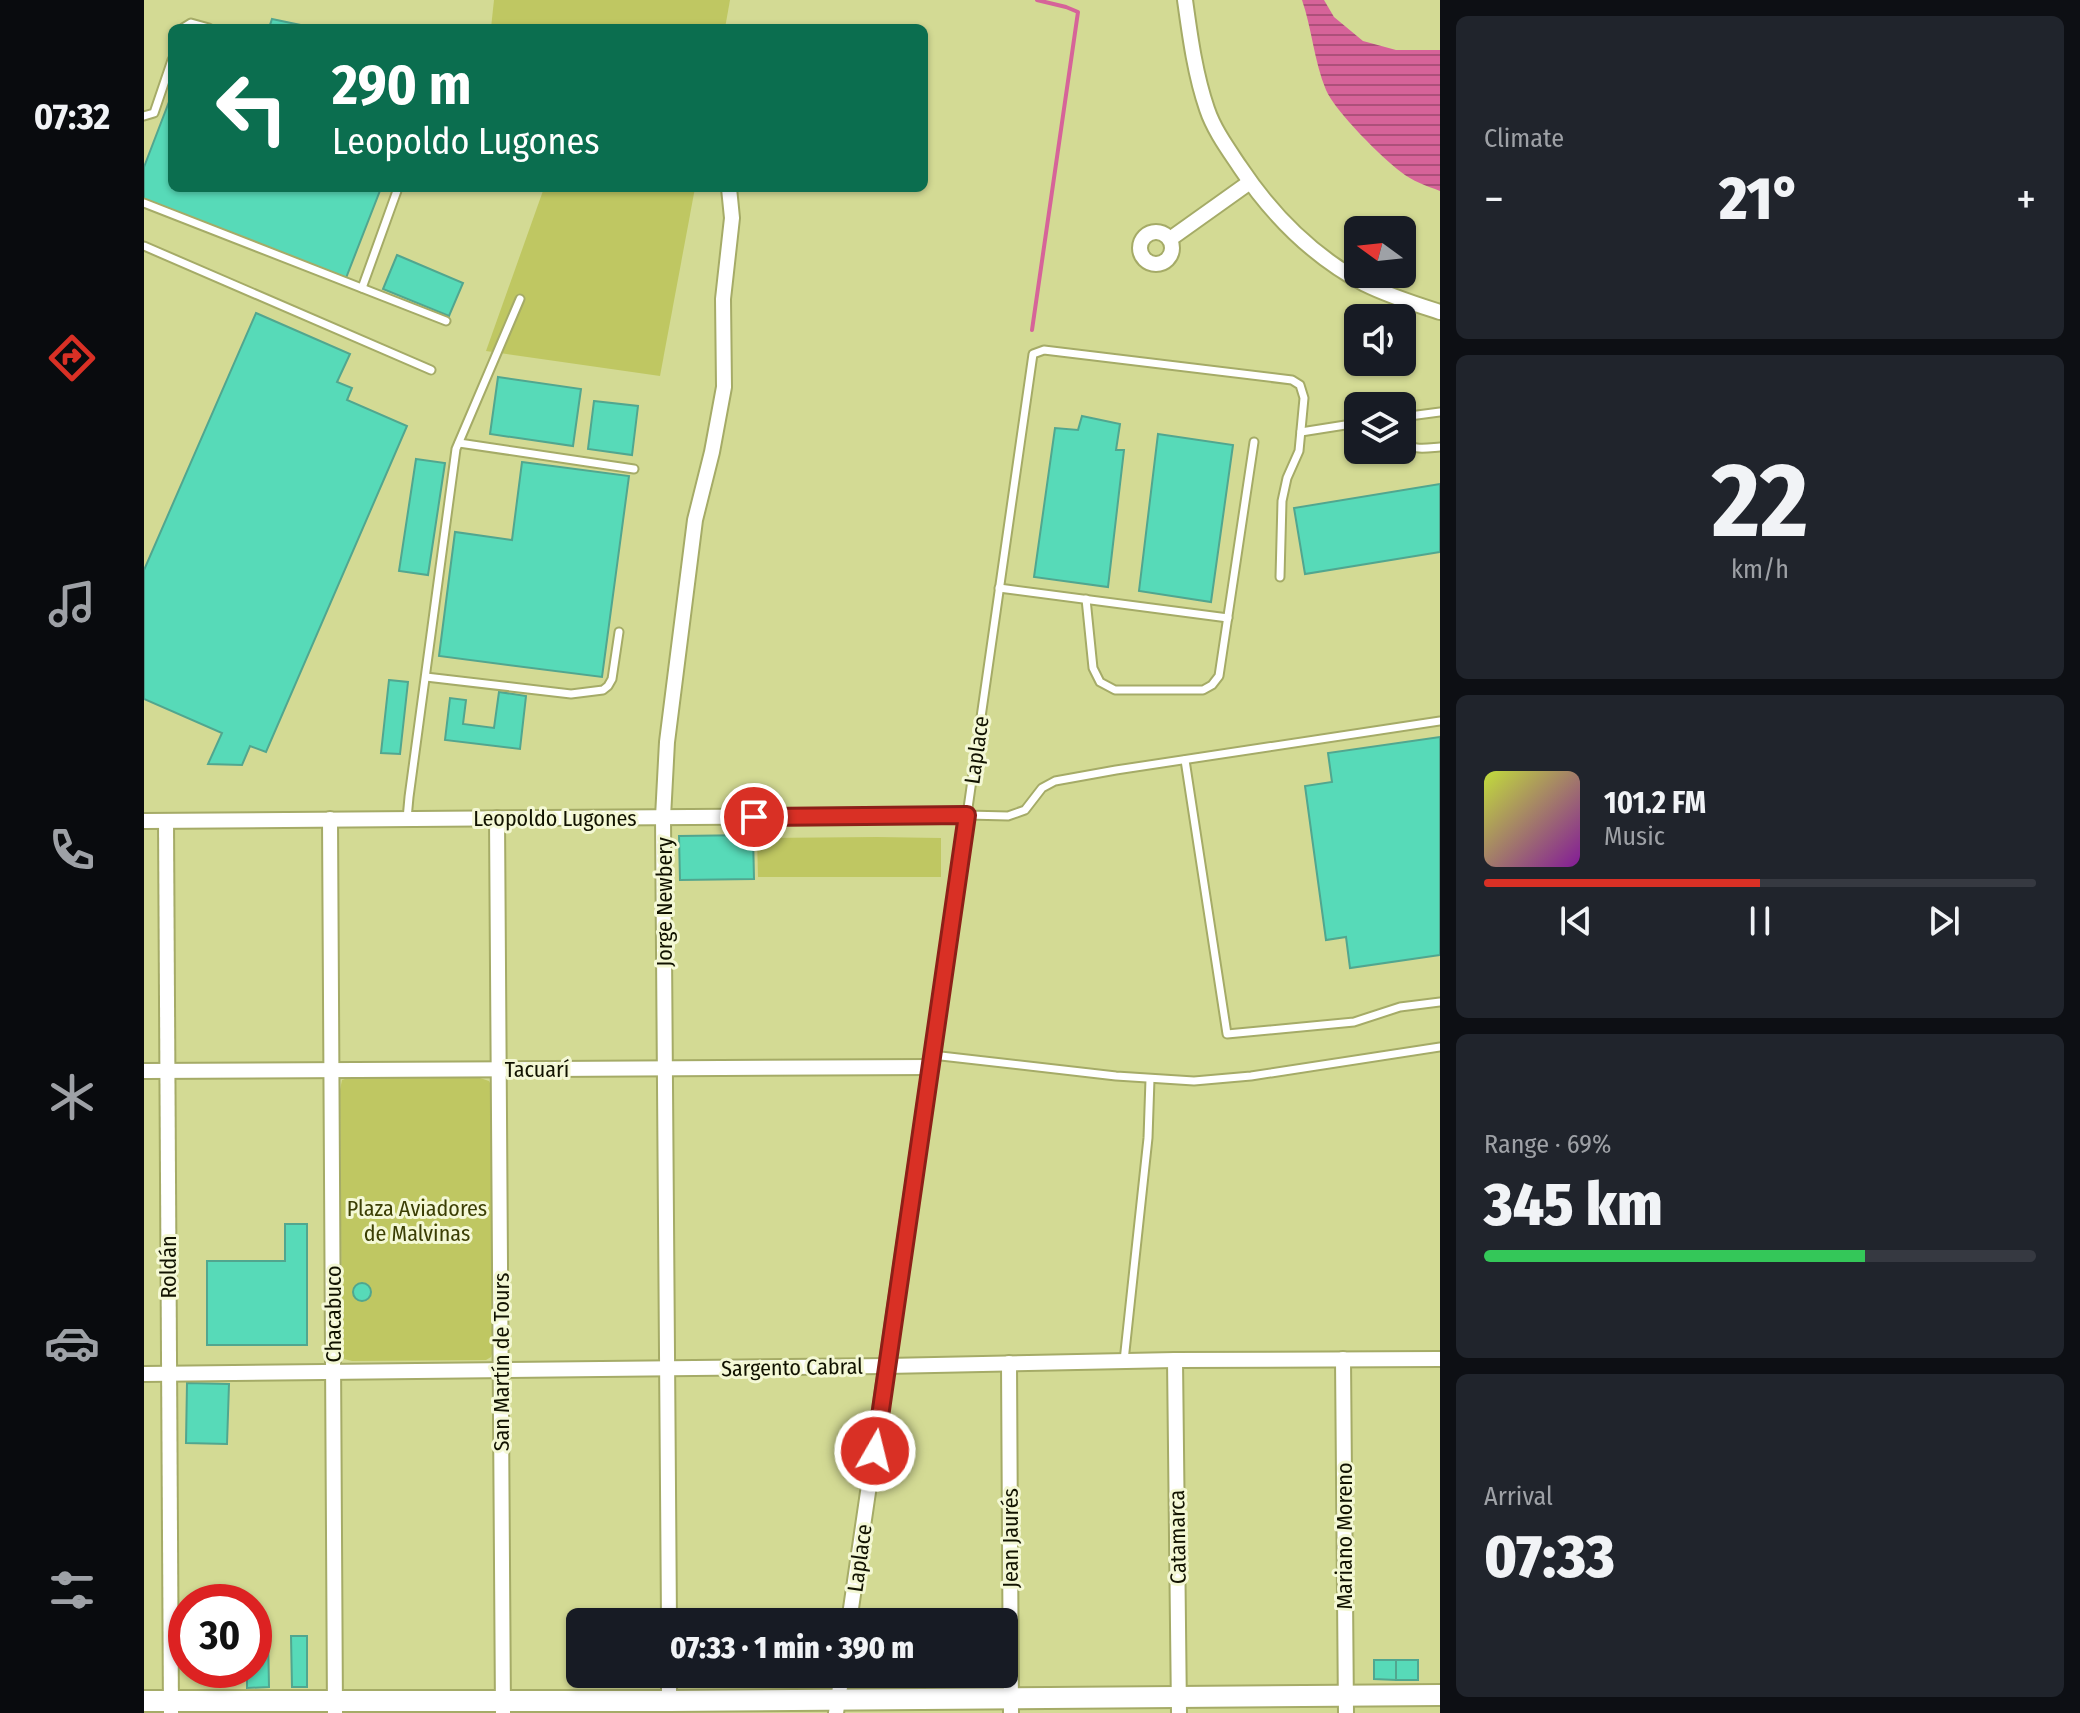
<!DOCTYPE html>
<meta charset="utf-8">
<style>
:root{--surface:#171b24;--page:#20242c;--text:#f1f3f6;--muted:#9ea1a6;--line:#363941;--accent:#d93025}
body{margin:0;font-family:"Fira Sans Condensed",sans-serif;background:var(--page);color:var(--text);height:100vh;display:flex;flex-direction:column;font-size:30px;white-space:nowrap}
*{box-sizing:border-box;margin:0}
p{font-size:26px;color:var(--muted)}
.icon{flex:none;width:44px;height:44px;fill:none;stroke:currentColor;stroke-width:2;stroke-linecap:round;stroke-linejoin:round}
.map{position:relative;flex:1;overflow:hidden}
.sheet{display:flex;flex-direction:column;gap:16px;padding:16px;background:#0d0f14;width:640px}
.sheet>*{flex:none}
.guide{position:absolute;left:24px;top:24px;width:760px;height:168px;border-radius:12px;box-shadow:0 2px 6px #0004;background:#0b6e4f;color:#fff;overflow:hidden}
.needle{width:52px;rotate:285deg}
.buttons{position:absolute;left:1200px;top:216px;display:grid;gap:16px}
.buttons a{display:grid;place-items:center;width:72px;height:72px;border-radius:12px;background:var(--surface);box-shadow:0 2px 6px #0004;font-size:40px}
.speed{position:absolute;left:24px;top:1584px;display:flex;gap:16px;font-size:40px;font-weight:700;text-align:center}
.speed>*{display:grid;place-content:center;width:104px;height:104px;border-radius:50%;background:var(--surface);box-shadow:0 2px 6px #0004;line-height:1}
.speed .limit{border:12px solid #d22;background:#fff;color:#111}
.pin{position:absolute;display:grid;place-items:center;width:68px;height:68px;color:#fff;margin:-34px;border:4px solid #fff;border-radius:50%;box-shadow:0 2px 8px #0007}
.me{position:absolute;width:88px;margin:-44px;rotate:8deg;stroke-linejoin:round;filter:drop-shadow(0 0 6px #0008)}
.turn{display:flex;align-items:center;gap:28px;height:168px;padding:0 32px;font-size:36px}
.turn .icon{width:104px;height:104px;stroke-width:2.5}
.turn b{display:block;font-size:56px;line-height:68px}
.big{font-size:60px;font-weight:800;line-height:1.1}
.sheet .widget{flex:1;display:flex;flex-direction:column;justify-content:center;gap:12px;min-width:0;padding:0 28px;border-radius:12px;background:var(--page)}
.sheet .dial{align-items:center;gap:0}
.dial b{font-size:104px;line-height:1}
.song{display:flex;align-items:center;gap:24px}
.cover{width:96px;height:96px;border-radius:12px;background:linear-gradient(135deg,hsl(70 70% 55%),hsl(290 70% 35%))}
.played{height:8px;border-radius:4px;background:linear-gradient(90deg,var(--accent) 50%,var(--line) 50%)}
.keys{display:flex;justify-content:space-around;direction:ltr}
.heat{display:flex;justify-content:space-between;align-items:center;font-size:44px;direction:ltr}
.charge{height:12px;border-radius:6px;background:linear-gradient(90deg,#34c759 69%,var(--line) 0)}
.trip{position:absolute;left:422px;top:1608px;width:452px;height:80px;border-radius:12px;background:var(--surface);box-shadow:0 2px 6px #0004;font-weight:800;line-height:80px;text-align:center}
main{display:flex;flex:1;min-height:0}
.tabs{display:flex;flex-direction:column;width:144px;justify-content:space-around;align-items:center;background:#090b0e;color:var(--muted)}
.tabs .icon{width:56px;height:56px}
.tabs .selected{color:var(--accent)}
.tabs b{font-size:36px;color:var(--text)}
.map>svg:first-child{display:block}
.green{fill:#bfc762}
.water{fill:url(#water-rules)}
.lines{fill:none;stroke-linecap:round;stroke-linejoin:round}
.stream{stroke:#d66399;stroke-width:4}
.building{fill:#57dab8;stroke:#51a68f;stroke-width:2}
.lane-casing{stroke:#a5ab67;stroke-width:11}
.street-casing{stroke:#a5ab67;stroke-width:18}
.secondary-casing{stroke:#a5ab67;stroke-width:24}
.lane{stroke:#fff;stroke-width:7}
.street{stroke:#fff;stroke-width:14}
.secondary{stroke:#fff;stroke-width:20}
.route-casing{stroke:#8d1f18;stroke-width:20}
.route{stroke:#d93025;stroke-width:14}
.labels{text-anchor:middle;stroke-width:6;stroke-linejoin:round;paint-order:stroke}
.street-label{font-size:22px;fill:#111200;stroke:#f4f8d5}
.park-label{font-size:22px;fill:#3b3e04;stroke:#f4f8d5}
</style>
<main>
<nav class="tabs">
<b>07:32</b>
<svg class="icon selected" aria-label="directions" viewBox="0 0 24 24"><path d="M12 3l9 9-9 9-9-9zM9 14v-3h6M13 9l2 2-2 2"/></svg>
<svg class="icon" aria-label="music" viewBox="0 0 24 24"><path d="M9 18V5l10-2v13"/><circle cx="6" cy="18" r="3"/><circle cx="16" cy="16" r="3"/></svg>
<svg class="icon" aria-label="phone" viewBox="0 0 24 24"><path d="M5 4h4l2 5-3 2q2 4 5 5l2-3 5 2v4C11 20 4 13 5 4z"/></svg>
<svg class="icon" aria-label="climate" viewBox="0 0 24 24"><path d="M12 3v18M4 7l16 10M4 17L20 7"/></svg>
<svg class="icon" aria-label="car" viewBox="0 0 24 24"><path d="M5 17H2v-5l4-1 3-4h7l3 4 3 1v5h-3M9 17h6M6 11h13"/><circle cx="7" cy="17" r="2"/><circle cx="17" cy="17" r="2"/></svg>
<svg class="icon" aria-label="filters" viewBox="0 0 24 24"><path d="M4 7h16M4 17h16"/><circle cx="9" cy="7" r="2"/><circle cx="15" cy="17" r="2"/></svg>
</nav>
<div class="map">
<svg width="1296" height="1713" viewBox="0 0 1296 1713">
<defs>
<pattern id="water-rules" width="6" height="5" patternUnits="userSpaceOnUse" patternTransform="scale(2)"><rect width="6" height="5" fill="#d66399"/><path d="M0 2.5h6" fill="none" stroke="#ac507a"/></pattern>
</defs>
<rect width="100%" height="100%" fill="#d3da94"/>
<g class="green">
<polygon points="350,0 586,0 581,28 347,28"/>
<polygon points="400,188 551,188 516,376 342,351"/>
<polygon points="733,837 797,838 797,877 614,877 613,838"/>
<polygon points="207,1077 336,1078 345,1081 348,1087 349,1351 347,1357 342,1360 208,1361 200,1359 198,1352 196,1090 198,1080"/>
</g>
<path class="water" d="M1158 0H1180L1190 17 1219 41 1252 50H1296V191C1283 186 1268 181 1257 172 1238 158 1191 111 1182 90 1170 61 1168 29 1158 0Z"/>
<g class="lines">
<polyline class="stream" points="888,330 934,12 922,7 893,0"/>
</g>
<g class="building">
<polygon points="128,19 171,28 125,28"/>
<polygon points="28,94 28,188 237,188 202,278 0,200 0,167"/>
<polygon points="253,255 319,283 305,316 239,289"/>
<polygon points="112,313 206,354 193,382 208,388 203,400 263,426 122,752 106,746 98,765 64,764 78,733 0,699 0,570"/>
<polygon points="354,377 437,389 429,446 346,434"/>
<polygon points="450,401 494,406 488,455 444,449"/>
<polygon points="938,416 976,424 972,450 980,450 964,587 890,577 911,428 934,430"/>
<polygon points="1014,434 1089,445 1067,602 995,591"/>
<polygon points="272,459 301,463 284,575 255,571"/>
<polygon points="378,462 485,476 458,677 295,656 311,532 368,540"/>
<polygon points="1296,484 1296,552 1161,574 1150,508"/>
<polygon points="245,680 264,682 256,754 237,753"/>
<polygon points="355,692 382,696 376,749 301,740 306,698 322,700 319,724 350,728"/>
<polygon points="1296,737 1296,955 1206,968 1202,937 1182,940 1161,786 1188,782 1184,753"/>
<polygon points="609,835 610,879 536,880 535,836"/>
<polygon points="141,1224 163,1224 163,1345 63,1345 63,1261 141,1261"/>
<circle cx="218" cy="1292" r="9"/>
<polygon points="43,1383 85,1384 83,1444 42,1443"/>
<polygon points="110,1635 124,1635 125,1687 103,1688 103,1670 110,1670"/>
<polygon points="147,1636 163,1636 163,1687 148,1687"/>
<polygon points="1230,1660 1252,1660 1252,1680 1230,1679"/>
<rect x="1252" y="1660" width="22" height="20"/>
<rect x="457" y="1674" width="22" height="11"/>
<polygon points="532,1674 556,1674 556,1682 539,1683"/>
</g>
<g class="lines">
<defs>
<g id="lane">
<polyline points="39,28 47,23 65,28"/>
<polyline points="0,116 10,113 28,60"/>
<polyline points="0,203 302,321"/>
<polyline points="0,246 287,370"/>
<polyline points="218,288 254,188"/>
<polyline points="1258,417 1296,412"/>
<polyline points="1157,432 1214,423"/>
<path d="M1258 441C1268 451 1282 448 1296 447"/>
<polyline points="315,443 490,469"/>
<polyline points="1136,577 1138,501 1143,478 1155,451 1160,398 1156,385 1148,380 900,350 889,354 823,815 864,816 881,810 898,788 911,781 972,770 1296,721"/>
<polyline points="855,588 1084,618"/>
<polyline points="942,599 949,668 956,682 971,690 1059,690 1068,685 1075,676 1110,442"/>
<polyline points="282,677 427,694 459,690 464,686 468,679 475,632"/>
<polyline points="1041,760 1083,1034 1210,1022 1256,1007 1296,1002"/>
<polyline points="263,819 265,797 312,449 376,299"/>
<polyline points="788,1055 972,1076 1050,1081 1107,1076 1296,1047"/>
<polyline points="980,1361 1004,1138 1006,1079"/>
</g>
<g id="street">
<path d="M1041 0C1046 36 1051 74 1063 109 1070 130 1084 149 1096 167 1128 215 1170 257 1221 284 1245 296 1271 304 1296 312"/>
<circle cx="1012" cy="248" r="16"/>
<polyline points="1026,239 1106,182"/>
<polyline points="353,818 359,1713"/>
<polyline points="186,819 191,1713"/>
<polyline points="0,821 823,815 705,1622"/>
<polyline points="22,821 27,1713"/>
<polyline points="0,1071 787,1067"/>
<polyline points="1199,1359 1202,1713"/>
<polyline points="1031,1360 1035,1713"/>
<polyline points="865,1363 867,1713"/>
<polyline points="0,1374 743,1366 1031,1360 1296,1359"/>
<polyline points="525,1622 519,817 523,742 551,520 568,452 580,387 579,299 588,218 585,188"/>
<polyline points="525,1674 525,1701"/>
<polyline points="692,1713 698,1674"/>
</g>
<polyline id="secondary" points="0,1701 525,1701 1296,1695"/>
</defs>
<use href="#lane" class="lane-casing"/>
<use href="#street" class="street-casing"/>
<use href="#secondary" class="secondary-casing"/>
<use href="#lane" class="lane"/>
<use href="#street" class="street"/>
<use href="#secondary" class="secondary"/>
</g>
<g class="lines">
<defs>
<polyline id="route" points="610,817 823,815 731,1451"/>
</defs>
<use href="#route" class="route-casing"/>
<use href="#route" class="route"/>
</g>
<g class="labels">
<g class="street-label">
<text transform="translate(832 750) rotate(-82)" y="8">Laplace</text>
<text x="411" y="826">Leopoldo Lugones</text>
<text transform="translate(520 902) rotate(-90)" y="8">Jorge Newbery</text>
<text x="393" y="1077">Tacuarí</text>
<text transform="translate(24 1267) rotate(-90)" y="8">Roldán</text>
<text transform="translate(189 1314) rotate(-90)" y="8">Chacabuco</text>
<text transform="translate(357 1362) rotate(-90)" y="8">San Martín de Tours</text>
<text transform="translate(648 1367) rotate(-1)" y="8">Sargento Cabral</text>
<text transform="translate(1200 1536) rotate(-90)" y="8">Mariano Moreno</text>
<text transform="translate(1033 1537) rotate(-91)" y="8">Catamarca</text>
<text transform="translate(866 1538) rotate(-90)" y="8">Jean Jaurés</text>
<text transform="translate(715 1558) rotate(-82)" y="8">Laplace</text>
</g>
<g class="park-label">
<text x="273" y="1216">Plaza Aviadores<tspan x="273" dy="25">de Malvinas</tspan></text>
</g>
</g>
</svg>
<div class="buttons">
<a><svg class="needle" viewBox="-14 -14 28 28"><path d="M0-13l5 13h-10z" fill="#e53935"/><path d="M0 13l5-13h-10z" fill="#9ea1a6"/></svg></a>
<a><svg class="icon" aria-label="sound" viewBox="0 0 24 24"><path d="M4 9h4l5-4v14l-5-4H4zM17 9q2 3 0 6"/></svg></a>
<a><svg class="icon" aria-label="layers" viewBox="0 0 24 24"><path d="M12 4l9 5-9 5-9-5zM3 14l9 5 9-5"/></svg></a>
</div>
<div class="speed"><div class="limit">30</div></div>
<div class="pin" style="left:610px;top:817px;background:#d93025"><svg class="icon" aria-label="arrive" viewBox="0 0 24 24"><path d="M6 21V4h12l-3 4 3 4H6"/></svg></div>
<svg class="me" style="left:731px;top:1451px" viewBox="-20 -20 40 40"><circle r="17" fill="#d93025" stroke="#fff" stroke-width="3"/><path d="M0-11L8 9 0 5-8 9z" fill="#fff"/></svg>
<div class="trip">07:33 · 1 min · 390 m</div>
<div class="guide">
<div class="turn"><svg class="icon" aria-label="left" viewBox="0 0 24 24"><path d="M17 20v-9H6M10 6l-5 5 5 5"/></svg><div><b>290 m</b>Leopoldo Lugones</div></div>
</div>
</div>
<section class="sheet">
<div class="widget"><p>Climate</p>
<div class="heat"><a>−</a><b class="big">21°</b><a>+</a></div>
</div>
<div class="widget dial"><b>22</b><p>km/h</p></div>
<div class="widget">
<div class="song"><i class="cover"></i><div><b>101.2 FM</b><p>Music</p></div></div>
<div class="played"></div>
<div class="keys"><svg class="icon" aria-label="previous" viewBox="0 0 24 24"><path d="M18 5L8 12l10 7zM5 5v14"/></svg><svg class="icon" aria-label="pause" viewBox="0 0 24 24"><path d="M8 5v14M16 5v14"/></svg><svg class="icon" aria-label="next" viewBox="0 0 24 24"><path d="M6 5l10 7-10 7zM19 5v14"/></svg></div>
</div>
<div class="widget"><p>Range · 69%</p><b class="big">345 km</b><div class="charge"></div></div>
<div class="widget"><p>Arrival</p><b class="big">07:33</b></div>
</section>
</main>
